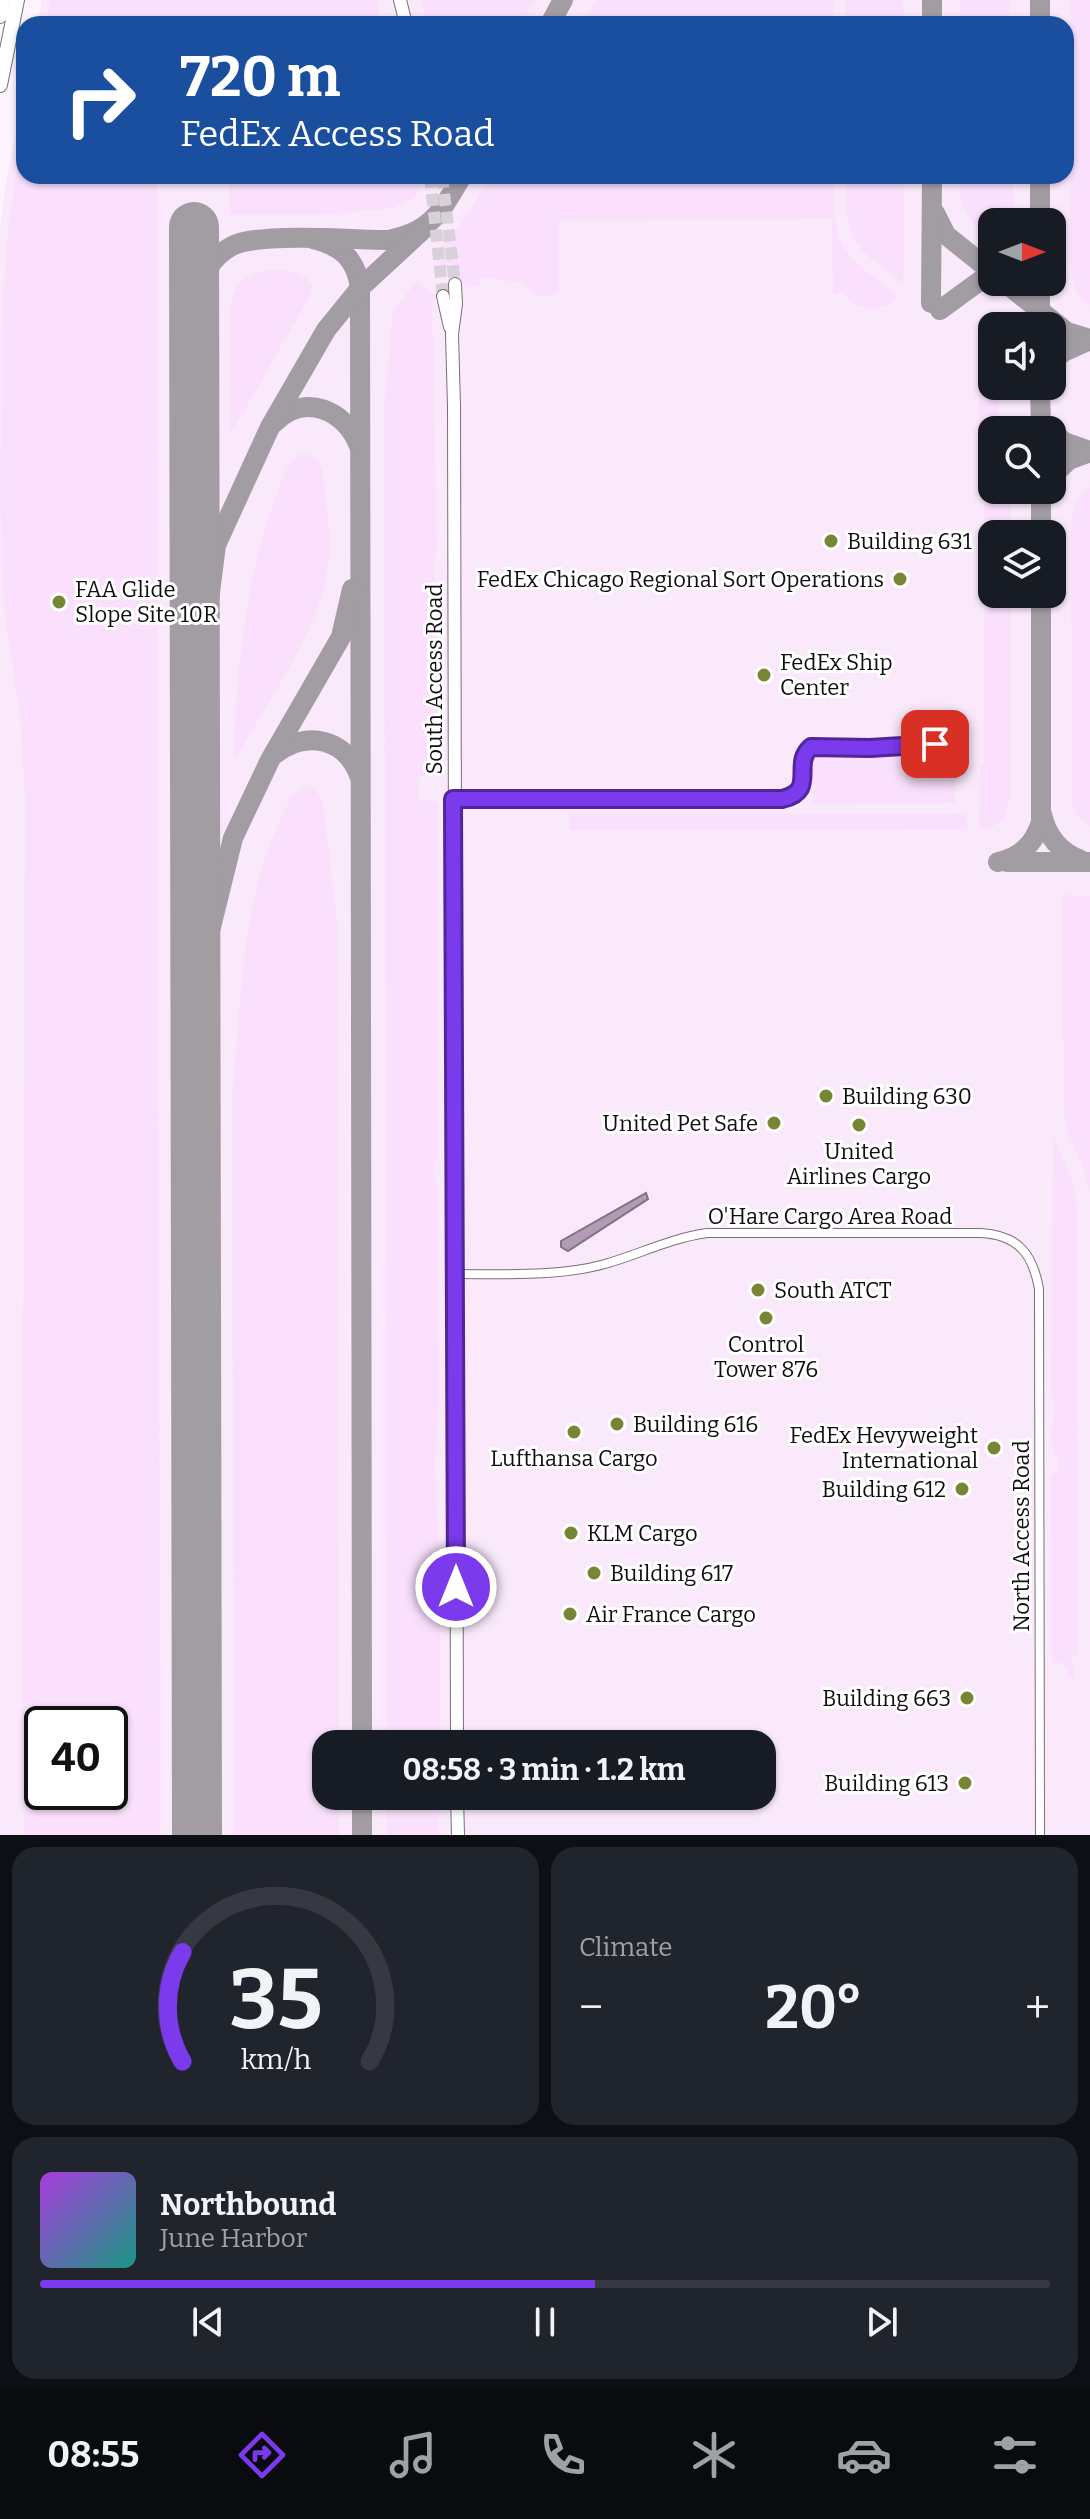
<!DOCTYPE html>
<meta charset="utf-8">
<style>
:root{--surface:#171b24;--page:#20242c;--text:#f1f3f6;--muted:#9ea1a6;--line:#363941;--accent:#7c3aed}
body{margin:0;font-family:Bitter,serif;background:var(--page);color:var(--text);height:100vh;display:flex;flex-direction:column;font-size:30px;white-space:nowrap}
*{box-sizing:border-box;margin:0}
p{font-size:26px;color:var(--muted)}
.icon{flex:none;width:44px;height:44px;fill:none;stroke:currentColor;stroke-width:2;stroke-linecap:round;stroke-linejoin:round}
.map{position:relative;height:1835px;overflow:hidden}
.sheet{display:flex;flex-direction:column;gap:12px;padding:12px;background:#0d0f14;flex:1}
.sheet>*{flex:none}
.guide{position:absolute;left:16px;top:16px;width:1058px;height:168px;border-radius:24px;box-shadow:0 2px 6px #0004;background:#1a4fa0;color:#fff;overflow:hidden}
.needle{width:52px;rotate:90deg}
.tools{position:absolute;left:978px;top:208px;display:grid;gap:16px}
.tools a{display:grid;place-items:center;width:88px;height:88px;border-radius:16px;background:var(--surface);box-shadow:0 2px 6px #0004;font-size:40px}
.speed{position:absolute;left:24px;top:1706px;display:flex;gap:16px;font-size:40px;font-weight:700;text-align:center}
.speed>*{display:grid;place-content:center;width:104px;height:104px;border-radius:50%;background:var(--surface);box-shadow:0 2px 6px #0004;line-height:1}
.speed .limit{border:4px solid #111;border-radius:12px;background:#fff;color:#111}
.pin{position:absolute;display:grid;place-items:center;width:68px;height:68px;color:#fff;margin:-34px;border-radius:16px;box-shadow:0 4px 12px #0006}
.me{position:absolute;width:88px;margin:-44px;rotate:0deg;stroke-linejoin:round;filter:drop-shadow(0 0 6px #0008)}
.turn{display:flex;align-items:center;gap:28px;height:168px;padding:0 32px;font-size:36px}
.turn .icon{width:104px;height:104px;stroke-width:2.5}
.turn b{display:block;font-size:56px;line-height:68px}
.big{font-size:60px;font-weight:700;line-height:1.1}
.sheet .widget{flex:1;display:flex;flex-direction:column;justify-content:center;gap:12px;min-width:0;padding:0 28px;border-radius:24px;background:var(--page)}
.sheet .dial{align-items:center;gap:0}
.dial svg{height:208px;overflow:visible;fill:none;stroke:var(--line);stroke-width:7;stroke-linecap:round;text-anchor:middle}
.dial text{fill:var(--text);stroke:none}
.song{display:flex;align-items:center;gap:24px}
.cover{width:96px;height:96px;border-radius:12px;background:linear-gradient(135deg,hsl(280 70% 55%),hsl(170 70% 35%))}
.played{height:8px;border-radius:4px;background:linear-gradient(90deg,var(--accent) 55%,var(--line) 55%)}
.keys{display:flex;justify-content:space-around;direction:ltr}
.heat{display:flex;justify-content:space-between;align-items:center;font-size:44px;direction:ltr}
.sheet .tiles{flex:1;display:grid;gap:12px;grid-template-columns:1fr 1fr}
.widget:last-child{grid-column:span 2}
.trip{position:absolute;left:312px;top:1730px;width:464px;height:80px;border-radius:24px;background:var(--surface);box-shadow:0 2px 6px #0004;font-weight:700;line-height:80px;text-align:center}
.tabs{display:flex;height:128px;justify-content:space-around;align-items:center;background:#090b0e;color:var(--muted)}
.tabs .icon{width:56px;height:56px}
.tabs .current{color:var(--accent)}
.tabs b{font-size:36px;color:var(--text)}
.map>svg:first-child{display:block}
.built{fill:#fae9fb;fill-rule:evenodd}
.green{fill:#fae0fc;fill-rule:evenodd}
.water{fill:#b39ab5;stroke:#827084;stroke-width:2}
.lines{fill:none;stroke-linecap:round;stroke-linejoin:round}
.taxiway{stroke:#a29ca3;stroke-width:20}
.runway{stroke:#a29ca3;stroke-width:50}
.secondary-tunnel{stroke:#d9d1da;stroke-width:12;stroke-dasharray:12 6;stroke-linecap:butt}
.street-casing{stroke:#796f7a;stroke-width:10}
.secondary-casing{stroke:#796f7a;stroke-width:14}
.primary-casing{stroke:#796f7a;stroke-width:16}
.street{stroke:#fff;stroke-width:8}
.secondary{stroke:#fff;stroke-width:12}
.primary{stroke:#fff;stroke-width:14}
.route-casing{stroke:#51269a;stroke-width:20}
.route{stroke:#7c3aed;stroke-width:14}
.poi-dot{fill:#778534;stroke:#fff;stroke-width:3}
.labels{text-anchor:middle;stroke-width:6;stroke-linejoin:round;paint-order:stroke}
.poi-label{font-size:22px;fill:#100d10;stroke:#fff;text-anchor:start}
.street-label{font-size:22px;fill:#100d10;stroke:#fff}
</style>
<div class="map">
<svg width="1090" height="1835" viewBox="0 0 1090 1835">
<rect width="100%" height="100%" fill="#fdf4fe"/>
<path class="built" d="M42 0H1090V1835H0V232L4 193 24 90V176H1066V24H37ZM992 222H1052V282H992ZM992 326H1052V386H992ZM992 430H1052V490H992ZM992 534H1052V594H992ZM42 1724H110V1792H42ZM326 1744H762V1796H326Z"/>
<g class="green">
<polygon points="50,0 376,0 382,24 45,24"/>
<polygon points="421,0 535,0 521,24 427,24"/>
<polygon points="597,0 833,0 833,24 580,24"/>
<polygon points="845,0 903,0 904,24 845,24"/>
<rect x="960" y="0" width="49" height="24"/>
<path d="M1070 0H1090V305C1073 296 1073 281 1070 264Z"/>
<path d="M24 130V176H157L160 1835H24L22 1689 25 799 20 716 4 609 0 496 3 292 9 219ZM42 1724H110V1792H42Z"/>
<polygon points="229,176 429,176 414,198 392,208 320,215 229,215"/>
<path d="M490 176H833C834 252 840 250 898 296 884 315 855 312 843 293L833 294 832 219 559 220V290L552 296 540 297 522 283 481 277 479 287 463 284 434 259 468 214Z"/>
<path d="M846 176H904V271L902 283C850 243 846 243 846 176Z"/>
<path d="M961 176H1011C1014 192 1016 206 1010 222H992V238C969 222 955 205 961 176Z"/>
<path d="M260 271C281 271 300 266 313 286L310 296 233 430H231V301C236 284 244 277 260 271Z"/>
<path d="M418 280 437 297 432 303 437 552C432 564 430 572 437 583L438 770 419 778V799L438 802V1156C432 1167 431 1174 438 1185L439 1399 435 1463 440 1584 437 1587V1610L440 1617V1744H387L384 410 393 310Z"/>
<polygon points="978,372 992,373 992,386 999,386 999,416 1011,426 1011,430 992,430 992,490 1011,490 1011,534 992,534 992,594 1011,594 1011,796 1004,819 989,829 979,829 980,765 984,764 984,441 979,440"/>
<path d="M302 454C314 455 317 459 322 469 326 501 332 534 328 566 322 626 266 705 236 758H233C238 669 243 583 275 499 281 484 286 461 302 454Z"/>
<path d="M1090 487V827L1080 820 1072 803 1071 525C1073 509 1075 495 1090 487Z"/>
<polygon points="955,755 955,803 813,804 813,756"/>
<polygon points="307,786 316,790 323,802 337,922 339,1744 326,1744 326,1796 339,1796 339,1835 234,1835 232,1095 245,945 258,879 271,841 292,794"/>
<polygon points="967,813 967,829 569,830 569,814"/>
<path d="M1062 895 1090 896V1194C1087 1166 1069 1144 1064 1116Z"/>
<path d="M1053 1135 1074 1184 1077 1209 1078 1656 1072 1657 1074 1677H1071L1062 1663H1052L1051 1476 1058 1470V1459C1041 1438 1062 1415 1051 1395Z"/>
<polygon points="387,1796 440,1796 438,1835 387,1835"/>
</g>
<polygon class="water" points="646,1193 648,1199 568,1251 561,1247 561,1241"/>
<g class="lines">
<g class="taxiway">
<polyline points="932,0 932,24"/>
<polyline points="1040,0 1040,24"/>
<polyline points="550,24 563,0"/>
<polyline points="935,213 946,235 992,272"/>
<polyline points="1040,222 1040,176"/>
<path d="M313 239C341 246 356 258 360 288L362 1744"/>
<polyline points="1004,282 1067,332 1090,339"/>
<path d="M194 300C201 278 211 257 232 246 258 232 354 240 388 240 431 232 441 212 462 176"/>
<polyline points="931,303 932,176"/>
<polyline points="940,310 992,272"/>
<polyline points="1040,318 1040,282"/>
<polyline points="1052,363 1063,352 1090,340"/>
<polyline points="1040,386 1041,430"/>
<path d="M274 423C304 392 346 410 359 446"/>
<polyline points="1052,431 1064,442 1090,451"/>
<polyline points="1052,476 1069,460 1090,452"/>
<polyline points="1041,490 1041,534"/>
<path d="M275 754C306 730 345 738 359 775"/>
<polyline points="194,762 200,671 216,545 270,427 326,330 360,288 426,227"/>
<path d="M1042 814C1047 837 1060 852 1081 860"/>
<path d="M998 862C1021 857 1034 844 1041 822V594"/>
<polyline points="1006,862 1090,862"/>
<polyline points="194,1109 207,943 233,838 270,760 341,637 352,589"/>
<polyline points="362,1796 362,1835"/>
</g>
<polyline class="runway" points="194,227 197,1835"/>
<g class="secondary-tunnel">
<polyline points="430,176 443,296"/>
<polyline points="442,176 455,284"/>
</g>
<defs>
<g id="street">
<path d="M453 799H782C818 790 792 764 811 747L870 748 954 742"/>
<path d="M455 1274C505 1274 557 1277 605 1264 640 1254 671 1238 707 1233H981C1018 1235 1033 1254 1039 1289L1040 1835"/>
</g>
<g id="secondary">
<polyline points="400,0 406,24"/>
<polyline points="455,284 456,304 452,334 454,407 457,1744"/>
<polyline points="443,296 450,327"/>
<polyline points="457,1796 458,1835"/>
</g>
<g id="primary">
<polyline points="0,16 3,0"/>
<polyline points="0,85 17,0"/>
</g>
</defs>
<use href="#street" class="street-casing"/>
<use href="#secondary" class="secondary-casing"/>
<use href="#primary" class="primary-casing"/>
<use href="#street" class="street"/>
<use href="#secondary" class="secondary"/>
<use href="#primary" class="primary"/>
</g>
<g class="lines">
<defs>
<path id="route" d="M456 1587 453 799H782C818 791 791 764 811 747L870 748 935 744"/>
</defs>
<use href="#route" class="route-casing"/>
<use href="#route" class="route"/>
</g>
<g class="poi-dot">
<circle cx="831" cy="541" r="8"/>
<circle cx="900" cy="579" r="8"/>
<circle cx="59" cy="602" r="8"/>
<circle cx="764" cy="675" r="8"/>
<circle cx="826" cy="1096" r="8"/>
<circle cx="774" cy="1123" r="8"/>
<circle cx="859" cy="1125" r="8"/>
<circle cx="758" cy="1290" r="8"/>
<circle cx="766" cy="1318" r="8"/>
<circle cx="617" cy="1424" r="8"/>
<circle cx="574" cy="1432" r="8"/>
<circle cx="994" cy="1448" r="8"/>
<circle cx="962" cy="1489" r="8"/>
<circle cx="571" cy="1533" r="8"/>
<circle cx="594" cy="1573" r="8"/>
<circle cx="570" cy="1614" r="8"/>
<circle cx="967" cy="1698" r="8"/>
<circle cx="965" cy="1783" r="8"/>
</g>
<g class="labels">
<g class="poi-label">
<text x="847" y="549">Building 631</text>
<text x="884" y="587" text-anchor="end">FedEx Chicago Regional Sort Operations</text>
<text x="75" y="597">FAA Glide<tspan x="75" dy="25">Slope Site 10R</tspan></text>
<text x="780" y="670">FedEx Ship<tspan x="780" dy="25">Center</tspan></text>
<text x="842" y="1104">Building 630</text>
<text x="758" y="1131" text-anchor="end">United Pet Safe</text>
<text x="859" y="1159" text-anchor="middle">United<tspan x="859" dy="25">Airlines Cargo</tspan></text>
<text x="774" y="1298">South ATCT</text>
<text x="766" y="1352" text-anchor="middle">Control<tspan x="766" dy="25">Tower 876</tspan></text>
<text x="633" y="1432">Building 616</text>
<text x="978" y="1443" text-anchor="end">FedEx Hevyweight<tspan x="978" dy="25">International</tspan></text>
<text x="574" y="1466" text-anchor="middle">Lufthansa Cargo</text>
<text x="946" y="1497" text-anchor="end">Building 612</text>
<text x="587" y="1541">KLM Cargo</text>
<text x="610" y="1581">Building 617</text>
<text x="586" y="1622">Air France Cargo</text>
<text x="951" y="1706" text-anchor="end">Building 663</text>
<text x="949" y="1791" text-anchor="end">Building 613</text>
</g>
<g class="street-label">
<text transform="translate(434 679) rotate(-90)" y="8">South Access Road</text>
<text x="830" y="1224">O'Hare Cargo Area Road</text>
<text transform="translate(1021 1536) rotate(-90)" y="8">North Access Road</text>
</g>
</g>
</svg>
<div class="tools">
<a><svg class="needle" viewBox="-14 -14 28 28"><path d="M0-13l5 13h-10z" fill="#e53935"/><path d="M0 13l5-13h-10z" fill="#9ea1a6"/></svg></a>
<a><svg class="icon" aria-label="sound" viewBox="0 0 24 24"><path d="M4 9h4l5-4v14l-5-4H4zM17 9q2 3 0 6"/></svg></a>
<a><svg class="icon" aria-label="search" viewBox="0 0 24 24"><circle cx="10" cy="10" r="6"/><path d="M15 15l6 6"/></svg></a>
<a><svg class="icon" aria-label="layers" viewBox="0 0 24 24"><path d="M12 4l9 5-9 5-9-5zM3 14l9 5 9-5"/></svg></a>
</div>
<div class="speed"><div class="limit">40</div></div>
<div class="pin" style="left:935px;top:744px;background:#d93025"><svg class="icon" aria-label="arrive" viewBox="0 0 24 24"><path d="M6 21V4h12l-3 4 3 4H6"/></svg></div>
<svg class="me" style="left:456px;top:1587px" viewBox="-20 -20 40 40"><circle r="17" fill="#7c3aed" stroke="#fff" stroke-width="3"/><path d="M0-11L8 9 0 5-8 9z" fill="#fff"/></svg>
<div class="trip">08:58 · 3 min · 1.2 km</div>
<div class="guide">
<div class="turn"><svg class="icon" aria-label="right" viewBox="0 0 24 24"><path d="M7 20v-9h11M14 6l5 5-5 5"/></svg><div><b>720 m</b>FedEx Access Road</div></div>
</div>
</div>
<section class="sheet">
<div class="tiles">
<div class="widget dial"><svg viewBox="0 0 100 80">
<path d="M14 69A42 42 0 1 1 86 69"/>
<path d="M14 69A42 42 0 0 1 14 27" stroke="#7c3aed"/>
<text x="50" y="56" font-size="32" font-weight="700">35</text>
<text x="50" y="72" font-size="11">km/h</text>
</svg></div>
<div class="widget"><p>Climate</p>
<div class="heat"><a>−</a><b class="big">20°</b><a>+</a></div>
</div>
<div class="widget">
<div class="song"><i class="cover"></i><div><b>Northbound</b><p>June Harbor</p></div></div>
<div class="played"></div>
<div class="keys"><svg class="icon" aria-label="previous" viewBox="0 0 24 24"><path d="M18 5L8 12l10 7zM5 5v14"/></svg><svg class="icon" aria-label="pause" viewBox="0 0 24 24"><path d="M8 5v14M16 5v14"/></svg><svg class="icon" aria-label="next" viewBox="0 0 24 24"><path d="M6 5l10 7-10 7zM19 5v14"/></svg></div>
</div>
</div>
</section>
<nav class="tabs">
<b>08:55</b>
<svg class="icon current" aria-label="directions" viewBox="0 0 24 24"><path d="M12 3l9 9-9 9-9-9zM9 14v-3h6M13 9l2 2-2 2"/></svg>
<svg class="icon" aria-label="music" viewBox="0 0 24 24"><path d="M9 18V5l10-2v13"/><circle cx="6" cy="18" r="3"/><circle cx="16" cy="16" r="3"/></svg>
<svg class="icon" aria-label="phone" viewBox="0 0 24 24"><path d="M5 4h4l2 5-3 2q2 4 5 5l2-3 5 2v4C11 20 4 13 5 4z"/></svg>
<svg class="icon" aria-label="climate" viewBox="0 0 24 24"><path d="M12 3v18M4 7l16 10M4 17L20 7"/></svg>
<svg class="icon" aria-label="car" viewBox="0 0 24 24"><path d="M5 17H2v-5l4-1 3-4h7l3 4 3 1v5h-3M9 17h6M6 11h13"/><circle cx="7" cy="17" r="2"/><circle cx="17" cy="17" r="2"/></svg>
<svg class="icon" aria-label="filters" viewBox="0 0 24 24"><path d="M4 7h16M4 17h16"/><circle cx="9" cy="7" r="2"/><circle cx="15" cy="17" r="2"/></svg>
</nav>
